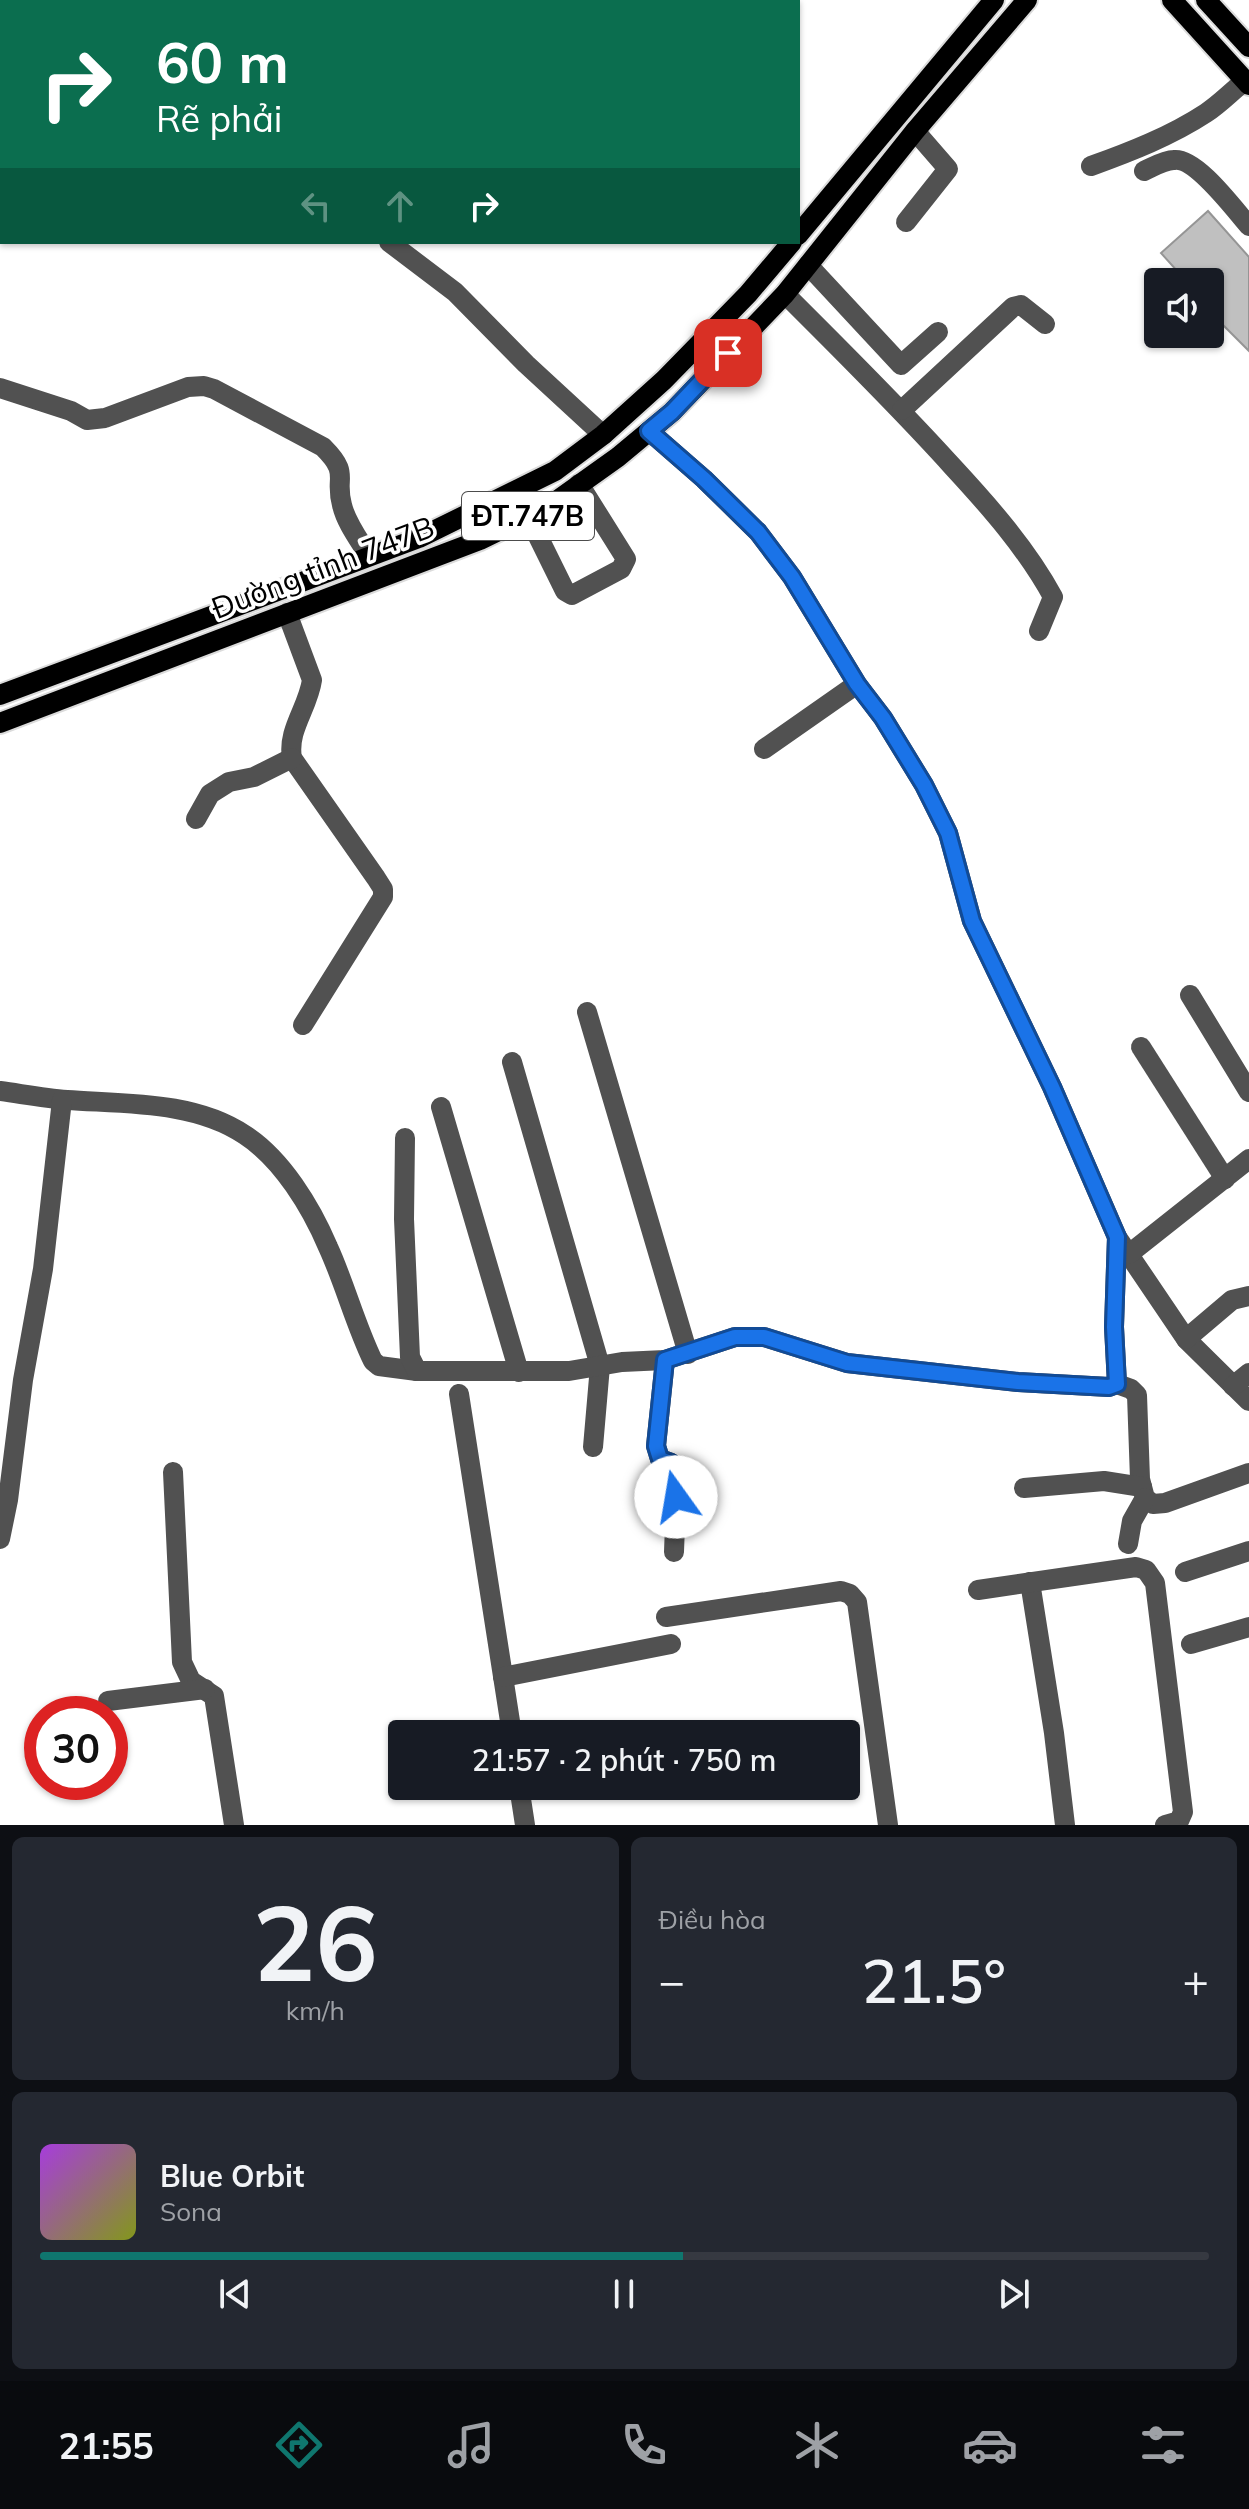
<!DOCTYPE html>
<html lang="vi">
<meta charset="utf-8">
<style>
:root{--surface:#171b24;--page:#242831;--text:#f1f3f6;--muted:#9ea1a6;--line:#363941;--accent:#0f766e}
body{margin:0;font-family:Mulish,sans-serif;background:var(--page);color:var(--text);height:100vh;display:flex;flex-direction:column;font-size:30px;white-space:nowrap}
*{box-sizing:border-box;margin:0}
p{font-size:26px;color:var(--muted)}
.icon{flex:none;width:44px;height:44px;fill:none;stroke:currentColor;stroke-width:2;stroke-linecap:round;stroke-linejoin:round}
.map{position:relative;height:1825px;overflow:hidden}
.drawer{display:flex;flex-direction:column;gap:12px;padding:12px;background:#0d0f14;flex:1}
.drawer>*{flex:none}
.guide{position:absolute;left:0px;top:0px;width:800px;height:244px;box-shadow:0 2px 6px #0004;background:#0b6e4f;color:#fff;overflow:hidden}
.buttons{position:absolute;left:1144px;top:268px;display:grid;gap:16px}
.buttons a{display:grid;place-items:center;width:80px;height:80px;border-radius:8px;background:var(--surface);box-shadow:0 2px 6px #0004;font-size:40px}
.speed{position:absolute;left:24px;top:1696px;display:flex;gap:16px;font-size:40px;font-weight:700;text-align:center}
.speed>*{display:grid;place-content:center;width:104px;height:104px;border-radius:50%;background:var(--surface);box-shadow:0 2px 6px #0004;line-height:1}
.speed .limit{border:12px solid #d22;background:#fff;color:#111}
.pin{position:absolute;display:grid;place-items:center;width:68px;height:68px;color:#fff;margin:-34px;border-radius:16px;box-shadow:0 4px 12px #0006}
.me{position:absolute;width:88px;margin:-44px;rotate:347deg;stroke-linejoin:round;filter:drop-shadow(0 0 6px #0008)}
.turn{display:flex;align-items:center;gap:28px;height:168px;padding:0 24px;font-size:36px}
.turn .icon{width:104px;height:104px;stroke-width:2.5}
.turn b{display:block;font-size:56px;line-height:68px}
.lanes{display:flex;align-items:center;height:76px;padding:0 24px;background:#0003;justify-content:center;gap:40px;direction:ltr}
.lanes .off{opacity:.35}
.big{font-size:60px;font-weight:600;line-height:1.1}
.drawer .tile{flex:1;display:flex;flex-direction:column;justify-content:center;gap:12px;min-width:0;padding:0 28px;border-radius:12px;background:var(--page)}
.drawer .dial{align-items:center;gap:0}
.dial b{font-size:104px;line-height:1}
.song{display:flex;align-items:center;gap:24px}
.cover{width:96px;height:96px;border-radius:12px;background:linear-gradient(135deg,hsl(280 70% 55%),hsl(70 70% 35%))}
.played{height:8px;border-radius:4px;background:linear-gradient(90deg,var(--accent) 55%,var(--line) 55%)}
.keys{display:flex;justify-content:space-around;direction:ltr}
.heat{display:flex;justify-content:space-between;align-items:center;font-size:44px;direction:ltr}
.drawer .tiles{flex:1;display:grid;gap:12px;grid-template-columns:1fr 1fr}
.tile:last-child{grid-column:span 2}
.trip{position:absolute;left:388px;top:1720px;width:472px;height:80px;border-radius:8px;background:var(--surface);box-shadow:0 2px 6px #0004;font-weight:600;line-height:80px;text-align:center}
.tab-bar{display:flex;height:128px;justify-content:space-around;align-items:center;background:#090b0e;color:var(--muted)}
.tab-bar .icon{width:56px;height:56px}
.tab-bar .selected{color:var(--accent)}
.tab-bar b{font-size:36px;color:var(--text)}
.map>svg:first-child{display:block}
.building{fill:#c0c0c0;stroke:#959595;stroke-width:2}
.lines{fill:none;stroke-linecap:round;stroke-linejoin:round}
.major-casing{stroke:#dbdbdb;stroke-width:24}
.minor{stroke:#515151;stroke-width:20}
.major{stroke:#000;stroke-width:20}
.route-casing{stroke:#114b97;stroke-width:20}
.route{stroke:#1a73e8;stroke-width:14}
.labels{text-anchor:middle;stroke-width:7;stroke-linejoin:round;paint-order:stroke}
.shield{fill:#fff;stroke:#4c4c4c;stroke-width:2}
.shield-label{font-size:28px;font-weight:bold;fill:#000}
.street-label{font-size:30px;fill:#000;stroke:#fff}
</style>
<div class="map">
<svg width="1249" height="1825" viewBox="0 0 1249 1825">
<rect width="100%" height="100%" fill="#fff"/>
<polygon class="building" points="1208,211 1249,257 1249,351 1210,312 1210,282 1187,282 1161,253"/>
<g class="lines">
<defs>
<g id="major">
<polyline points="1172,0 1249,85"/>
<polyline points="1206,0 1249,47"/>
<polyline points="798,235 994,0"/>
<polyline points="0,695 419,538 555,471 603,435 664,380 748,294 792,242"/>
<polyline points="0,723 480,540 548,507 618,457 672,412 785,294 915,131 1027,0"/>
</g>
</defs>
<use href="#major" class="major-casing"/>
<g class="minor">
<polyline points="547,0 548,2"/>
<polyline points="0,38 2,39"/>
<path d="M1091 166C1130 152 1171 136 1206 113 1220 104 1232 91 1245 81"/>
<path d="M1144 171C1153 167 1164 160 1174 160 1196 157 1234 209 1249 226"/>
<polyline points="906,222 948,169 915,131"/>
<polyline points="389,242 455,292 526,364 603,435"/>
<polyline points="808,265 901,365 938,332"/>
<path d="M785 294C841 350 898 406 952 466 989 506 1027 549 1053 597L1039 631"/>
<path d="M0 388 71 411 87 420 105 418 188 387 204 386 214 389 323 447C351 475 334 476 342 505 346 523 360 541 369 556"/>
<polyline points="902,410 1013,307 1021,305 1045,324"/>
<polyline points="649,431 704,479 758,532 792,577 857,684 883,718 924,785 948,833 972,921 1052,1087 1117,1237 1186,1339 1249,1401"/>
<polyline points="528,516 565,591 572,595 621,569 626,559 579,484"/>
<path d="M287 613 312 680C308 708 287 730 292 758L376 878 383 889V897L303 1025"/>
<polyline points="764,749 857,684"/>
<polyline points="196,819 210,794 229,782 254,777 292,758"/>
<polyline points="1190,995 1249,1092"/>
<polyline points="587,1012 688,1354"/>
<polyline points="1141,1047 1225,1179"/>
<polyline points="512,1062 600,1366 593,1447"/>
<path d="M0 1091C22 1094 44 1098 67 1100 125 1104 195 1101 245 1135 282 1159 311 1207 328 1247 345 1284 355 1324 373 1361L379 1366 417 1371"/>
<polyline points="441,1107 519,1372"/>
<polyline points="405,1138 404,1219 410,1357 417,1371 569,1371 622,1362 665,1360 735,1337 764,1337 847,1363 1018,1382 1109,1387 1117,1384 1114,1327 1117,1237"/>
<polyline points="1129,1254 1249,1159"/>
<polyline points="1186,1339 1232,1300 1249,1296"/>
<polyline points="665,1360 656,1446 660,1459 671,1463 677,1470 674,1552"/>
<polyline points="1117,1384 1131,1389 1137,1395 1140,1479 1145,1498 1153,1504 1165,1503 1249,1473"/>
<polyline points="1233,1386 1249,1373"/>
<polyline points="459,1394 512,1734"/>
<polyline points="173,1472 182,1662 191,1681 214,1696 234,1825"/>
<polyline points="1024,1488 1104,1481 1142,1487"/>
<polyline points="0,1539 8,1500 23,1380 43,1269 62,1100"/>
<polyline points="1128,1544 1132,1521 1145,1498"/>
<polyline points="1185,1572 1249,1551"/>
<polyline points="1030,1582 1054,1733 1065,1825"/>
<polyline points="978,1590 1136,1567 1146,1570 1155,1583 1183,1812 1179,1821 1165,1825"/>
<polyline points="666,1617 841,1591 850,1594 857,1602 888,1825"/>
<polyline points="1191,1644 1249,1627"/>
<polyline points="503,1677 671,1644"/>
<polyline points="108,1701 205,1689"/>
<polyline points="519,1786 525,1825"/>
</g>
<use href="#major" class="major"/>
</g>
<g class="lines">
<defs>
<polyline id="route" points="676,1497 677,1470 671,1463 660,1459 656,1446 665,1360 735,1337 764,1337 847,1363 1018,1382 1109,1387 1117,1384 1114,1327 1117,1237 1052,1087 972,921 948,833 924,785 883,718 857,684 792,577 758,532 704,479 649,431 672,412 728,353"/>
</defs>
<use href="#route" class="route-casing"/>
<use href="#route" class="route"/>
</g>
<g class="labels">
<rect class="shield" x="462" y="492" width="132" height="48" rx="6"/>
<g class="shield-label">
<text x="528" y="526">ĐT.747B</text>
</g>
<g class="street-label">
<text transform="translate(323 568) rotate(-21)" y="10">Đường tỉnh 747B</text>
</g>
</g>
</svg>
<div class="buttons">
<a><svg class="icon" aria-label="sound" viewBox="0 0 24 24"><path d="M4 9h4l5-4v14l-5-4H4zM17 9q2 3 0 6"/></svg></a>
</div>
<div class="speed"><div class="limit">30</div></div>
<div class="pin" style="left:728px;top:353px;background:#d93025"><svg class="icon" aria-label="arrive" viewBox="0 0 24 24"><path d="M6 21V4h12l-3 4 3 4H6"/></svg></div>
<svg class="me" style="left:676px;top:1497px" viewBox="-20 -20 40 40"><circle r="19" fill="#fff"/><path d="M0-13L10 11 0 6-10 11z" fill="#1a73e8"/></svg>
<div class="trip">21:57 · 2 phút · 750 m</div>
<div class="guide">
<div class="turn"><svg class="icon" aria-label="right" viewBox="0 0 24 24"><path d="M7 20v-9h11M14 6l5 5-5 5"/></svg><div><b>60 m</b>Rẽ phải</div></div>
<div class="lanes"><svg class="icon off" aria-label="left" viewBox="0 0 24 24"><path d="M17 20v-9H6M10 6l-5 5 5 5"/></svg><svg class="icon off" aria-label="ahead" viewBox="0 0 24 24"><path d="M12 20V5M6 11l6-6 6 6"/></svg><svg class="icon" aria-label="right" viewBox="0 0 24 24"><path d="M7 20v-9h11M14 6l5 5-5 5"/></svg></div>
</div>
</div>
<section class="drawer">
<div class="tiles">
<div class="tile dial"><b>26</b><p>km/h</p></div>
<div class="tile"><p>Điều hòa</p>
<div class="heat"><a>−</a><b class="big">21.5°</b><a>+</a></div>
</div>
<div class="tile">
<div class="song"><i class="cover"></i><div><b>Blue Orbit</b><p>Sona</p></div></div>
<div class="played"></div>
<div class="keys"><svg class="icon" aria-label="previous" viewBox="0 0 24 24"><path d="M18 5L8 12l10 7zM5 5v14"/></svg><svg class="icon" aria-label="pause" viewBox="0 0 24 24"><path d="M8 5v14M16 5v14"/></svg><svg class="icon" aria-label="next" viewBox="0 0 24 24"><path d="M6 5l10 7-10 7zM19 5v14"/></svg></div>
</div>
</div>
</section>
<nav class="tab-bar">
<b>21:55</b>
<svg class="icon selected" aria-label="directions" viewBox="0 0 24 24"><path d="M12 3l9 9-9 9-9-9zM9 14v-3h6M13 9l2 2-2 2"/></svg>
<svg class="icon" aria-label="music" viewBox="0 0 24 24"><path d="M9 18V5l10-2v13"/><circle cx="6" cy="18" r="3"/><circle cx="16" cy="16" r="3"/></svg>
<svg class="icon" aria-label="phone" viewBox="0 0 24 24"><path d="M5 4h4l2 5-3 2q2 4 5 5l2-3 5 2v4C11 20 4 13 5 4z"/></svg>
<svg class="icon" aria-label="climate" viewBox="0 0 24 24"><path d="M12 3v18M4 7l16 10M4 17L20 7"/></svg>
<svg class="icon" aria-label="car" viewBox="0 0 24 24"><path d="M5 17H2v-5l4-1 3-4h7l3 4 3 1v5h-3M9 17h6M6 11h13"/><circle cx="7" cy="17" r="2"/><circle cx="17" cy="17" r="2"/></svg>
<svg class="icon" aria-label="filters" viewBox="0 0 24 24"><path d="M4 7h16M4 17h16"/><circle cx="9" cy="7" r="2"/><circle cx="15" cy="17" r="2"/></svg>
</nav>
